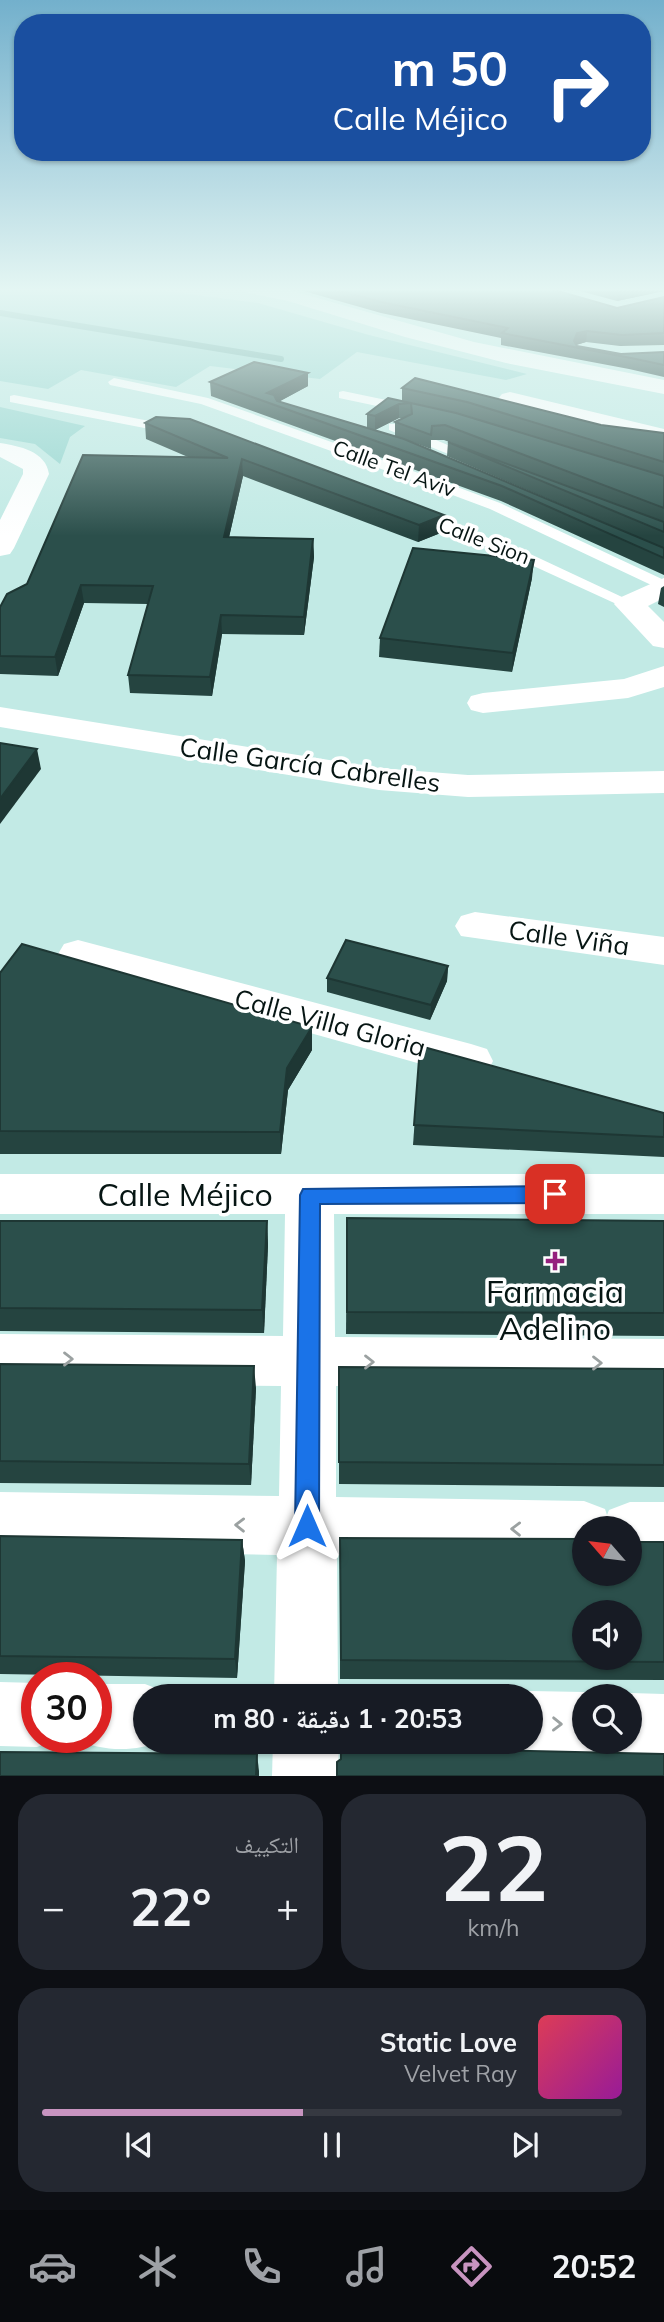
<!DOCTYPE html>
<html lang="ar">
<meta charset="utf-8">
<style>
:root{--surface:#171b24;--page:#242831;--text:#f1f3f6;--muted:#9ea1a6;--line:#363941;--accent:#c894c0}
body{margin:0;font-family:Mulish,"Noto Naskh Arabic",sans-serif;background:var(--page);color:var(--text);direction:rtl;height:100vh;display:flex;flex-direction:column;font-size:26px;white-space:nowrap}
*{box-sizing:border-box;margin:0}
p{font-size:23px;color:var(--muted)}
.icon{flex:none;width:38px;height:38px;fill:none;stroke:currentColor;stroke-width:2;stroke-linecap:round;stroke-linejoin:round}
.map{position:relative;height:1776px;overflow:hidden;direction:ltr}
.drawer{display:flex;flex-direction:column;gap:18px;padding:18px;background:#0d0f14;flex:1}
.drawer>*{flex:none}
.guide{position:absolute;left:14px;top:14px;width:637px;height:147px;border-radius:28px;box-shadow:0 2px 5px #0004;direction:rtl;background:#1a4fa0;color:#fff;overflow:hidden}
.needle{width:46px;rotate:298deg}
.fabs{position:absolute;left:572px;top:1516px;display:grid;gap:14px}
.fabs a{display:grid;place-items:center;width:70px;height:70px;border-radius:50%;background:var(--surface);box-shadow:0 2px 5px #0004;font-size:35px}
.speed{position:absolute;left:21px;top:1662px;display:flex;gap:14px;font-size:35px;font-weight:700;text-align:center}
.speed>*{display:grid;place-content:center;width:91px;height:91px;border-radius:50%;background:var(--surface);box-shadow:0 2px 5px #0004;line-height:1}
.speed .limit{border:10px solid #d22;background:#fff;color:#111}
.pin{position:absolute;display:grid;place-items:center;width:60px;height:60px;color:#fff;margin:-30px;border-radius:14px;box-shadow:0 4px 10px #0006}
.me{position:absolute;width:77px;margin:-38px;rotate:0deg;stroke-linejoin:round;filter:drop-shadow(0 0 5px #0008)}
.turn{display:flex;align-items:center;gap:24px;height:147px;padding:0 28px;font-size:32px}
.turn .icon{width:91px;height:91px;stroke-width:2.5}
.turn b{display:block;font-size:49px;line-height:60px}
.big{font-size:52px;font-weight:700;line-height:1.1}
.drawer .widget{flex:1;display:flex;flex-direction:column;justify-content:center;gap:10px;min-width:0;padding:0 24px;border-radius:28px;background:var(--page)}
.drawer .dial{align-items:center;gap:0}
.dial b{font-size:91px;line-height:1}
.song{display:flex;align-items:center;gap:21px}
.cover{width:84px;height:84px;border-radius:10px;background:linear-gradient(135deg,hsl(350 70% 55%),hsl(300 70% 35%))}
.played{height:7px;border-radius:4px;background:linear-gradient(90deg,var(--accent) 45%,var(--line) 45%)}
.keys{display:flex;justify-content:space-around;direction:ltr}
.heat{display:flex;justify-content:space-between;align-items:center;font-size:38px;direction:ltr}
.drawer .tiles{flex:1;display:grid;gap:18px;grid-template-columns:1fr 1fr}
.widget:last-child{grid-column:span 2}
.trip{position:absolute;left:133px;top:1684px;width:410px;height:70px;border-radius:35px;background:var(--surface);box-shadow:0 2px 5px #0004;font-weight:700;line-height:70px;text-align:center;direction:rtl}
.tabs{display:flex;height:112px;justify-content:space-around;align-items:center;background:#090b0e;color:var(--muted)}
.tabs .icon{width:49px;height:49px}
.tabs .on{color:var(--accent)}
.tabs b{font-size:32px;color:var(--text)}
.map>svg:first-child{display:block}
.green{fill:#97d6d0}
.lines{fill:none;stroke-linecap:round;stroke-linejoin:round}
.stream{stroke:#64a9a2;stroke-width:6}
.lane{fill:#fff;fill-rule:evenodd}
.street{fill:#fff;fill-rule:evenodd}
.secondary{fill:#fff;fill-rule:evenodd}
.wall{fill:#254440;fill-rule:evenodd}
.shaded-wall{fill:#1e3734}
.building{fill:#2b4f4b;stroke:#1e3734;stroke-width:2;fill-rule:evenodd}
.oneway{stroke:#9ba1a1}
.route{fill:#1a73e8;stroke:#114b97;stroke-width:2}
.poi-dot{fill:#95207e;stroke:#fff;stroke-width:2.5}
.labels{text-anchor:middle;stroke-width:7;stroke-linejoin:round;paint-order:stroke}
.far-street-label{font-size:21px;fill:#061513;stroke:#fff}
.street-label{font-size:26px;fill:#061513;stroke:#fff}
.near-street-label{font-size:32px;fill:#061513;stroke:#fff}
.near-poi-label{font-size:32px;fill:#061513;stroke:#fff}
</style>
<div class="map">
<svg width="664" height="1776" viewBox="0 0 664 1776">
<rect width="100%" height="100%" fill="#c2eae5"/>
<g class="green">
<polygon points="0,288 143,288 258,303 369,335 527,374 506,380 357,352 320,379 210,366 176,387 81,370 48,389 0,381"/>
<polygon points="0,407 85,426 70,437 60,464 35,444 0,438"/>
</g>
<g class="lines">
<polyline class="stream" points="0,313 281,359"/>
<g class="lane">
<polygon points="114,378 208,398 441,481 500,503 664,580 664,591 490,509 431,487 201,404 110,385 108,382"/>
<polygon points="343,391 410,405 416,409 410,413 339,398 339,392"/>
<polygon points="14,395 160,423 174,422 181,426 160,431 10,402 10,396"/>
<polygon points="389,424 399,424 480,459 468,462 389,430"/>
<polygon points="417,511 526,552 637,604 635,607 623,607 516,558 412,518 410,515"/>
</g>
<g class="street">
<polygon points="242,288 282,288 474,342 664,380 664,394 506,363 405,337 288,301 245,292"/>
<polygon points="510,392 664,429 664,443 591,428 502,404 498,399 502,394"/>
<path d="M0 443C19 446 46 451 49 474L14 548 10 554 0 556V520L23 474V469L0 457Z"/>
<polygon points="664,578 664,598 648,606 664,622 664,648 653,646 614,604 619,598"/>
<polygon points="664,666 664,687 628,698 483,713 471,710 467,703 471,696 483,693 624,679"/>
<polygon points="475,912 664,937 664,965 461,936 455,926 461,916"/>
<polygon points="78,940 471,1044 487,1049 493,1061 487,1073 471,1078 64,964 58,954 64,944"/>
<polygon points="0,1174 664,1174 664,1214 334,1214 335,1337 664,1339 664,1389 336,1386 336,1497 584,1501 605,1509 607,1515 609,1510 630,1502 664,1502 664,1560 630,1560 630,1528 584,1528 584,1559 337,1555 338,1696 274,1696 277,1555 0,1550 0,1492 279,1496 281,1386 0,1384 0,1334 283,1336 285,1214 0,1214"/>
<polygon points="0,1682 37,1683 37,1738 60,1738 37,1747 0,1746"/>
<path d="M96 1684H145L168 1693 169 1696H145V1741H162C133 1753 102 1751 73 1739L96 1738Z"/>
<path d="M530 1691 584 1692 594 1696H584V1741H630V1696H622L630 1693 664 1694V1758L630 1757 607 1747C574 1760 540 1759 507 1746L505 1741H530V1696H518Z"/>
<polygon points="273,1741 339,1741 338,1776 272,1776"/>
</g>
<polygon class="secondary" points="0,707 379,768 468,775 664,771 664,793 468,797 379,790 0,727"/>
</g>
<g class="wall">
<polygon points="293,288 529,288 617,308 664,297 664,345 620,346 586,342 576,345 577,346 621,354 664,352 664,377 629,369 501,345 501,338 381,313"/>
<polygon points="569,288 664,288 664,291 617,301"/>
<path d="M210 382 308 386 278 402 395 436V422L405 418H399L375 430 367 428V414L402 401V388L601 425 664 433V575L501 501 211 396ZM431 440H444L504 463 448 442 447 456 652 543 412 442 431 449Z"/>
<polygon points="145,423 443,532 418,542 243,476 229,537 313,539 314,557 304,635 222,634 212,696 130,693 128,675 148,604 84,603 58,676 0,674 0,607 27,584 188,457 146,439"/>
<polygon points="532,578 512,672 379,657 380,638"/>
<polygon points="664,586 664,607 658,604 661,588"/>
<polygon points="448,966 447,981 430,1020 327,992 327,978"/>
<polygon points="0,973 312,1027 312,1050 288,1090 281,1154 0,1154"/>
<polygon points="420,1046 664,1113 664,1157 413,1145"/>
<polygon points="347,1218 664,1221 664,1336 346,1334"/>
<polygon points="0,1221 267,1221 268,1245 264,1333 0,1331"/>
<polygon points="0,1364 256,1388 251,1485 0,1483"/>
<polygon points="339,1367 664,1369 664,1487 339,1484"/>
<polygon points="0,1536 242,1540 245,1561 237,1678 0,1674"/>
<polygon points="340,1538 664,1542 664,1680 340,1679"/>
</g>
<g class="shaded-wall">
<polygon points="632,288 664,288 664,291 617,301 619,290"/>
<polygon points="587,331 586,342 576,345 574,341 577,333"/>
<polygon points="308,373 308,386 273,405 267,393"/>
<polygon points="399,404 399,418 375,430 375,416"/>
<polygon points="242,459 243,476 225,555 224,537"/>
<polygon points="444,515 443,532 418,542 419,525"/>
<polygon points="313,539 314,557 304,635 304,617"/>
<polygon points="534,560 532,578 512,672 513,653"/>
<polygon points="81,585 84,603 58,676 55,657"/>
<polygon points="221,615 222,634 212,696 210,677"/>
<polygon points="37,749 41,769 0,824 0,799"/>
<polygon points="448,966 447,981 430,1020 431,1005"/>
<polygon points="312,1027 312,1050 288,1090 281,1154 280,1132 287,1068"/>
<polygon points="267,1221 268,1245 264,1333 262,1310"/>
<polygon points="254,1366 256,1388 251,1485 249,1464"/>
<polygon points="242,1540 245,1561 237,1678 235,1659"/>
<polygon points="257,1754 259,1771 259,1776 256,1776"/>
</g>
<g class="building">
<polygon points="329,288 529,288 551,289 617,308 664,297 664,333 622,335 587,331 577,333 574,341 577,346 621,354 664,352 664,365 631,358 502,333 508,328 381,302"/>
<polygon points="609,288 632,288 619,290"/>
<polygon points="254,362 308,373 267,393 274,395 277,401 404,439 664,548 664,558 502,486 210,382"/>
<polygon points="415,378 601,425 664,433 664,462 467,402 402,388"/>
<polygon points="388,398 456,413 664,476 664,508 445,425 432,426 431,435 395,422 412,414 411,403 399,404 375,416 367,414"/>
<polygon points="156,417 190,419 444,515 419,525 242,459 224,537 313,539 304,617 221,615 210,677 128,675 153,586 81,585 55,657 0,656 0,607 7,594 27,584 83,455 228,458 145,423"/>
<polygon points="448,442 664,522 664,532"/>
<polygon points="413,548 534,560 513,653 380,638"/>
<polygon points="0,743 37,749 0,799"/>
<polygon points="346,940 448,966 431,1005 327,978"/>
<polygon points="22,944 312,1027 287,1068 280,1132 0,1131 0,973"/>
<polygon points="420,1046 664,1113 664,1137 414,1125"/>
<polygon points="347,1218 664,1221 664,1313 347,1312"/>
<polygon points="0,1221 267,1221 262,1310 0,1308"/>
<polygon points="0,1364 254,1366 249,1464 0,1461"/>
<polygon points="339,1367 664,1369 664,1465 339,1462"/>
<polygon points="0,1536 242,1540 235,1659 0,1656"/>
<path d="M340 1538 584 1539V1573H630V1540H635L637 1542H664V1662L341 1660ZM584 1612H630V1657H584Z"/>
<polygon points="341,1747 664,1754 664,1776 337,1776 337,1762 341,1759"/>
<polygon points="0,1752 257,1754 256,1776 0,1776"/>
</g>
<defs><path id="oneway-chevron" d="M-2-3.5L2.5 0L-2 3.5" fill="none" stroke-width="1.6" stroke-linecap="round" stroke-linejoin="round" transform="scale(1.75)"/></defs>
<g class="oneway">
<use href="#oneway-chevron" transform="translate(68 1359)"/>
<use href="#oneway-chevron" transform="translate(369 1362)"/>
<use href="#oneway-chevron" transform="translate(597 1363)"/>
<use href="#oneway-chevron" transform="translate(240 1525) rotate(-179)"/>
<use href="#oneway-chevron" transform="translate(516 1529) rotate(-179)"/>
<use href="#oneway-chevron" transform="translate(557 1724) rotate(1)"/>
</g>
<linearGradient id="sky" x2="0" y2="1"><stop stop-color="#73b0cc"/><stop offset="0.54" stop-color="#e4f6f3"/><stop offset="1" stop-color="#e4f6f3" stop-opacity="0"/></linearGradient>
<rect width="664" height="536" fill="url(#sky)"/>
<polygon class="route" points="555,1186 562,1188 565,1194 562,1200 555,1203 320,1204 319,1526 316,1535 307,1538 299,1535 295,1526 300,1195 303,1189"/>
<path class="poi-dot" d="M551.5 1250.5h7v7h7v7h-7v7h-7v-7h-7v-7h7z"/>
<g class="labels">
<g class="far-street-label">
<text transform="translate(394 469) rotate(20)" y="7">Calle Tel Aviv</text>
<text transform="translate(484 541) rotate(21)" y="7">Calle Sion</text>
</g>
<g class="street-label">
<text transform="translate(310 765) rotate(8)" y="9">Calle García Cabrelles</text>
<text transform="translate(569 938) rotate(8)" y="9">Calle Viña</text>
<text transform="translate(330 1023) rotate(15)" y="9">Calle Villa Gloria</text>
</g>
<g class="near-street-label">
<text x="185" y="1206">Calle Méjico</text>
</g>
<g class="near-poi-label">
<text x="555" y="1303">Farmacia<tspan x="555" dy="37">Adelino</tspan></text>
</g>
</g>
</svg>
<div class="fabs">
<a><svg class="needle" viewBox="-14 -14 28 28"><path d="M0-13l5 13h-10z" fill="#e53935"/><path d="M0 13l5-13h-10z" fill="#9ea1a6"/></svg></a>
<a><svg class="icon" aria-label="sound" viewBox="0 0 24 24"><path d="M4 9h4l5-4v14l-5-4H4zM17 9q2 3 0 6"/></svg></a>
<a><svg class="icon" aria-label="search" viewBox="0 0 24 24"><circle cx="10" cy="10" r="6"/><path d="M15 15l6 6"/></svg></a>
</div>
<div class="speed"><div class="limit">30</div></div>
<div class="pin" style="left:555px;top:1194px;background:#d93025"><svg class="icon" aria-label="arrive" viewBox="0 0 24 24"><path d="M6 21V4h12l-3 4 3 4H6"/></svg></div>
<svg class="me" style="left:307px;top:1526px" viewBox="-20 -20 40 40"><path d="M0-17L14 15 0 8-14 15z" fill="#1a73e8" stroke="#fff" stroke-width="4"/></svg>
<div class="trip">20:53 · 1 دقيقة · 80 m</div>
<div class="guide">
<div class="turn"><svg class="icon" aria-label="right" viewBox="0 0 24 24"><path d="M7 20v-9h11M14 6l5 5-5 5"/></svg><div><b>50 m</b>Calle Méjico</div></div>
</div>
</div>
<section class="drawer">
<div class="tiles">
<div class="widget dial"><b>22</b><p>km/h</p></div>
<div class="widget"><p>التكييف</p>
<div class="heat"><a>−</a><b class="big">22°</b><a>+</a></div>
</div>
<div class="widget">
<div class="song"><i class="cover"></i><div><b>Static Love</b><p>Velvet Ray</p></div></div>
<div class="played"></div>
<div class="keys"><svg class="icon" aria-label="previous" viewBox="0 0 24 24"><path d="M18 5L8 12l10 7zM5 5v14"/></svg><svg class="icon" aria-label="pause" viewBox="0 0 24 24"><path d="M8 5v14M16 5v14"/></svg><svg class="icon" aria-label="next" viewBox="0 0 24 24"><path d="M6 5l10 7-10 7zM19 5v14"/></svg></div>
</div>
</div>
</section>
<nav class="tabs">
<b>20:52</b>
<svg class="icon on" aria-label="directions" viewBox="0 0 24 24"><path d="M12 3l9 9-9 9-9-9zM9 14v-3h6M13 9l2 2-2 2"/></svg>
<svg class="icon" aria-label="music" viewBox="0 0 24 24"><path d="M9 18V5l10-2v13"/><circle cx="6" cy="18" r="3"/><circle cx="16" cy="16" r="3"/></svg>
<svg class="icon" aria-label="phone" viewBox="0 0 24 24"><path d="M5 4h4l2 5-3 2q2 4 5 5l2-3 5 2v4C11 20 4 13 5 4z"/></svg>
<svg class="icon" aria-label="climate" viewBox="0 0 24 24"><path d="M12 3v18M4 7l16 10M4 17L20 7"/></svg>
<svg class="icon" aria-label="car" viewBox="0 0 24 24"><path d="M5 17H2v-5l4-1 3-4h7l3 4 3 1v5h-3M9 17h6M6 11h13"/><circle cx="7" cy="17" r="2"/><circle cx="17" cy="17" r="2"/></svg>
</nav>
